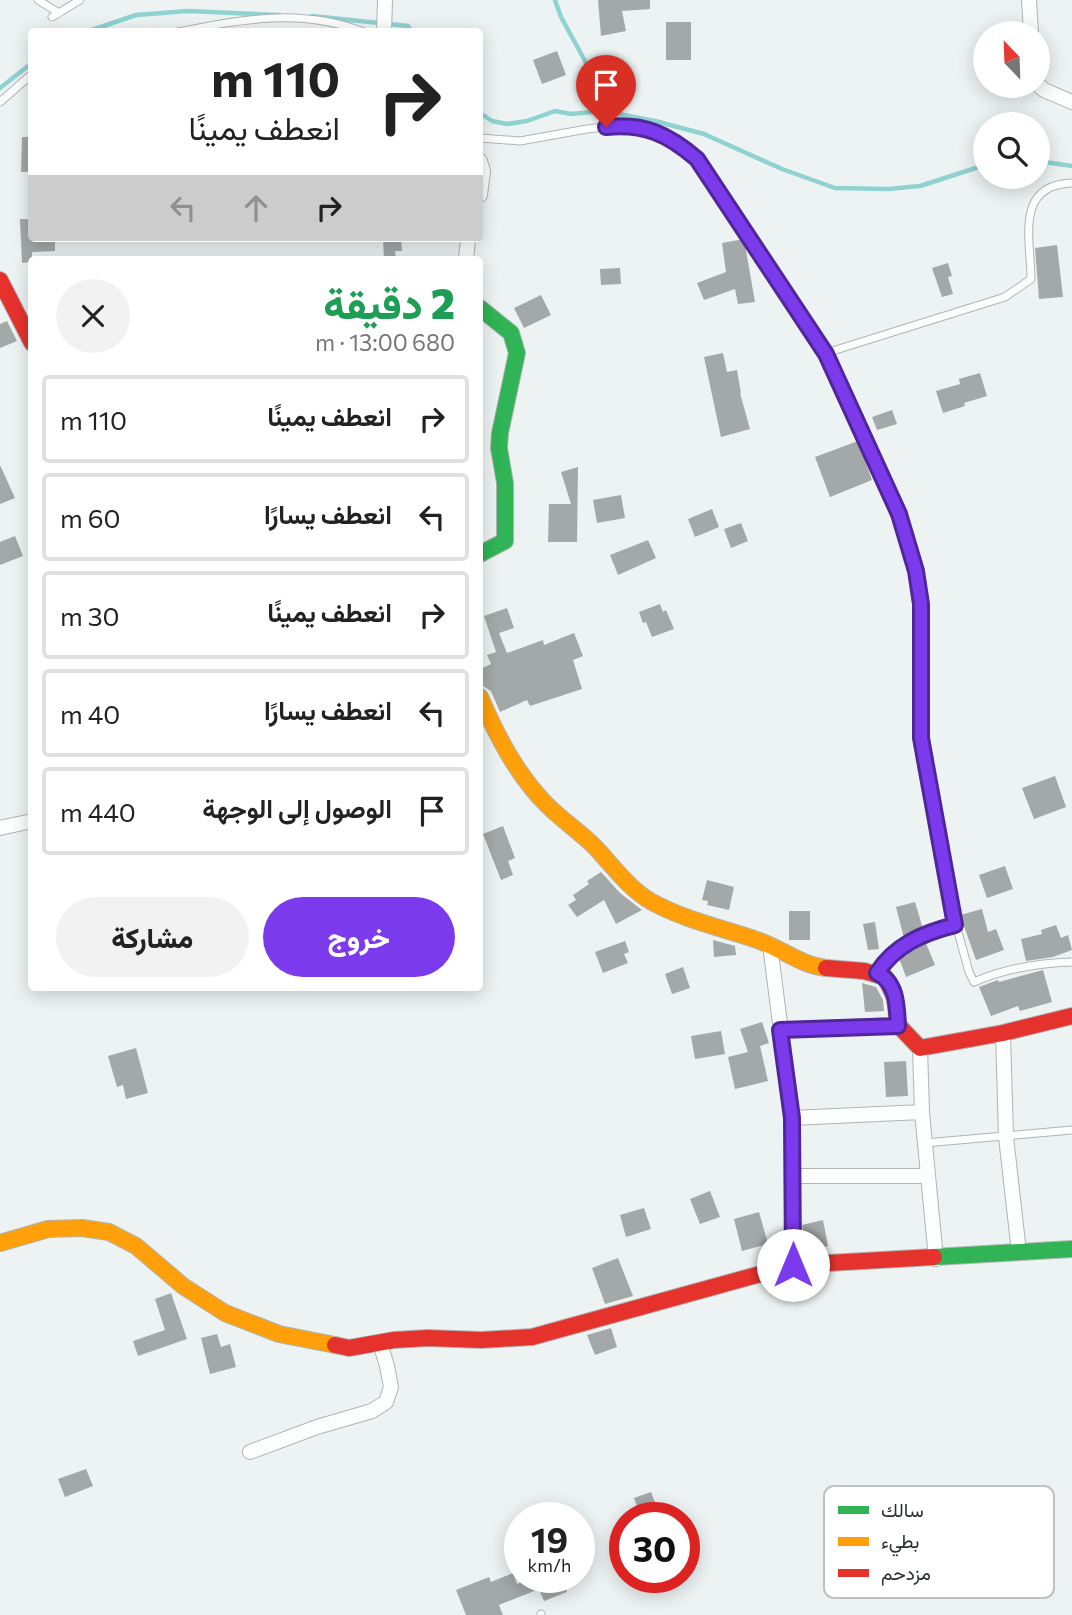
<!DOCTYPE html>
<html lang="ar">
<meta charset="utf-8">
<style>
:root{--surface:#fff;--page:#f2f2f2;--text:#222;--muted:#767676;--line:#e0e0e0;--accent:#7c3aed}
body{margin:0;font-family:Commissioner,Vazirmatn,sans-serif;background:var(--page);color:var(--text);direction:rtl;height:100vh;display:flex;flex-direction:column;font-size:26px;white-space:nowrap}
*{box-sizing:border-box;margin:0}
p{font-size:23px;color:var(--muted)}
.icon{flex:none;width:38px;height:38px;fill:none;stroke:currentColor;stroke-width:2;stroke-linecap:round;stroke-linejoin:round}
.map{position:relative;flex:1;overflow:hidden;direction:ltr}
.side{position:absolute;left:28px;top:256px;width:455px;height:735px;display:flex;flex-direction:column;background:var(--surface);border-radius:7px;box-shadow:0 4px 18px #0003;direction:rtl}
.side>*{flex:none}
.banner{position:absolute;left:28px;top:28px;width:455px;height:214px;border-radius:7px;box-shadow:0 4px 18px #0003;direction:rtl;background:#fff;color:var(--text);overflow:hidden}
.needle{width:46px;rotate:337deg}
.buttons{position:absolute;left:973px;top:21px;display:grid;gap:14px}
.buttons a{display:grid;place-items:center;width:77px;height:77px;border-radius:50%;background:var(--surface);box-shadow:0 4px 18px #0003;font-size:35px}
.speed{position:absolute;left:504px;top:1502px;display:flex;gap:14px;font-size:35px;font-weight:700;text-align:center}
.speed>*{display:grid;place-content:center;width:91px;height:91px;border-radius:50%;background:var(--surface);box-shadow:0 4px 18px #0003;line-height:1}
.speed small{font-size:18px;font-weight:400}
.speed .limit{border:10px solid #d22;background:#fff;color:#111}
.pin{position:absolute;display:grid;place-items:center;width:60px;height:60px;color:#fff;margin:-72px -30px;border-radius:50% 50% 50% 0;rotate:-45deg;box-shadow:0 0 7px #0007}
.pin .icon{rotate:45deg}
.me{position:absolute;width:77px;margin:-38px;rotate:0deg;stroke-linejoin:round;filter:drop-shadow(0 0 5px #0008)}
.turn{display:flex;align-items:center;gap:24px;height:147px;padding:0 28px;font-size:32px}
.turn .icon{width:91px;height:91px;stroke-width:2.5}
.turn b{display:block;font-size:49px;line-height:60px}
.lanes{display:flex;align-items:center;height:66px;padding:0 28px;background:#0003;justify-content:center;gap:35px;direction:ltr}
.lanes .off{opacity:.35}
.round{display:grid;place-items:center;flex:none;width:74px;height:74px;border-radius:37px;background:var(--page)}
.overview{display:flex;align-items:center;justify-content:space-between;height:119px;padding:0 28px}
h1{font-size:42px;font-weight:800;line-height:52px;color:#1e9e55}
.action{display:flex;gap:14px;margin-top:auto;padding:14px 28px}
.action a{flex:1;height:80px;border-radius:42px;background:var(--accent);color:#fff;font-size:28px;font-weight:800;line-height:80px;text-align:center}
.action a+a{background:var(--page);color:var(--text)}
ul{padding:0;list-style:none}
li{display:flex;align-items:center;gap:21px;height:88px;margin:0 14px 10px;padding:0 14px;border:4px solid var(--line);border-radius:7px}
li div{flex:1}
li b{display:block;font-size:26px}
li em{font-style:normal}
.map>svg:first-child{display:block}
</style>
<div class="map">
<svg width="1072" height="1615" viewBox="0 0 1072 1615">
<rect width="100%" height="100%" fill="#edf3f3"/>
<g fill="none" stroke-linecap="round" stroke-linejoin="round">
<!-- stream -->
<path stroke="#8ed2d1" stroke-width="4.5" d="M555 0 561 17 590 70 603 111
M312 16 408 26 412 32
M86 32 136 15 188 11 279 15
M0 88 32 63
M480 113 492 121 507 124 527 121 555 111 571 114 603 111 655 121 704 134 782 169 835 188 888 189 920 186 985 165
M1038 161 1072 166"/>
</g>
<!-- building -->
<path fill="#a3a8a8" d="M598 0H650V9L622 11 626 31 601 36Z
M666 22H691V60H666Z
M557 51 566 75 542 84 533 60Z
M22 137H32V172H21Z
M20 219H32V238H55V251L32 252V262L22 263Z
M383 238H401L402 251H395L396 259H384Z
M744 239 755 302 738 304 735 289 704 300 697 283 726 272 722 243Z
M1057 245 1063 297 1039 299 1035 248Z
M948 263 952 276 948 277 953 294 942 297 932 268Z
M620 268 621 284 601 285 600 269Z
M541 295 551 315 524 328 514 308Z
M7 321 17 341 0 348V324Z
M723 353 727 372 737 370 741 393H740L750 429 721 437 704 357Z
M980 373 987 396 964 403 965 406 943 413 936 391 960 384 959 379Z
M892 410 897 424 877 430 872 417Z
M858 441 872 480 830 497 815 457Z
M0 465 15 498 0 504Z
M578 467 577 542H548L549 504H571L561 472Z
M621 495 625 518 597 523 593 500Z
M712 509 719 527 695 537 688 519Z
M741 523 748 541 731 548 724 529Z
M15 536 23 556 0 565V542Z
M648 540 656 558 618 575 610 555Z
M660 604 663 612 666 610 674 629 652 637 646 622 643 623 639 612Z
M507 608 514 628 499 633 507 653 543 640 544 645 574 633 583 656 573 660 582 689 530 706 527 700 500 712 491 691 483 686 480 677V669L491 664 487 655 496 652 484 616Z
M1055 776 1066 807 1034 819 1022 788Z
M503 826 515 858 508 861 513 875 501 880 483 834Z
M1005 866 1013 889 987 898 979 875Z
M601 872 620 893 642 910 616 924 604 900 577 917 568 905 576 900 573 895 589 884 587 881Z
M707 880 734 887 729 910 707 905 708 901 702 900Z
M915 902 923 929 904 938 896 907Z
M982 909 988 932 996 929 1004 950 976 960 960 915Z
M789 911H810V940H789Z
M875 922 879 949 868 950 863 924Z
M1056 925 1061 938 1068 935 1072 950 1053 957 1026 961 1021 939 1042 934 1041 930Z
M713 940 735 946 736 955 714 957Z
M625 941 629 952 624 954 628 963 603 973 595 952Z
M925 941 935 965 906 977 899 958Z
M683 967 690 988 672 994 665 974Z
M1043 970 1052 1002 1020 1011 1018 1006 991 1016 979 987 998 980 999 982Z
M862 983 876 987 883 1000 884 1011 865 1012Z
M762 1022 769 1043 760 1046 768 1081 735 1089 728 1057 748 1052 740 1029Z
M721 1031 725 1054 695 1059 691 1036Z
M136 1048 148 1093 126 1099 123 1085 117 1087 108 1056Z
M906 1061 908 1096 886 1097 884 1062Z
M710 1191 720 1217 700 1224 690 1199Z
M644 1208 651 1229 626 1237 620 1215Z
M759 1212 768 1244 742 1251 734 1219Z
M823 1220 828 1246 807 1250 802 1225Z
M618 1258 633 1296 605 1304 592 1268Z
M171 1293 187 1339 138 1356 133 1341 165 1330 155 1299Z
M611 1328 617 1347 595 1355 587 1335Z
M217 1334 221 1347 230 1344 236 1367 210 1374 201 1338Z
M86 1469 93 1486 65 1497 58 1479Z
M651 1492 658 1510 641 1517 634 1498Z
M513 1573 517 1584 534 1577H567L562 1579 567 1592 544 1601 539 1589 499 1605 503 1615H466L456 1590 489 1577 491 1582Z"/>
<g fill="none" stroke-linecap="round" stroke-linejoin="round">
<!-- lane casing -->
<g stroke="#b0b4b4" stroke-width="9">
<path id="lane" d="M38 0 59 13
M52 17 80 0
M178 32C243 19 300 8 364 32
M0 102 32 74
M480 138 520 141 587 129 624 125 674 139 697 158 826 353 899 514 916 571 921 604V738L950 903 969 972 974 982C1004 969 1040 963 1072 962
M826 353 1005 297 1031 279C1031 240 1014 185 1072 183
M877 973C896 945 923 933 955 925
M925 1143 1072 1130
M541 1614V1615"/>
</g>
<!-- street casing -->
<g stroke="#b0b4b4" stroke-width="16">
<path id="street" d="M1029 0 1031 33
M384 32 385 0
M1038 85 1044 90 1072 102
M480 161 483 171 480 195
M466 259 468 238
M0 828 32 821
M770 945 792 1118 793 1265
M780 1030 898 1025
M1003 1033 1006 1137 1019 1252
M920 1048 922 1112 936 1259
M792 1118 922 1112
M794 1176H927
M250 1452 317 1427 372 1411 386 1402 391 1387 387 1366 380 1343"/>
</g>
<!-- fast casing -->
<g stroke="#b0b4b4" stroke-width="18">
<path id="fast" d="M480 308 511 333 517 353 500 433 499 448 505 483V541L480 554
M934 1257 1072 1249"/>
</g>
<!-- slow casing -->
<g stroke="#b0b4b4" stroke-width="18">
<path id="slow" d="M480 697C497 736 517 775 547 805 562 820 580 832 595 847 613 866 629 889 652 902 685 920 722 928 757 940 781 948 800 965 826 968
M0 1243 48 1229 82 1228 109 1232 136 1246 183 1286 225 1313 279 1334 335 1345"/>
</g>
<!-- jam casing -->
<g stroke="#b0b4b4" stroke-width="18">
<path id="jam" d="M0 280 32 343
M826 968 864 971 885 977 895 998 898 1025 920 1048 1003 1033 1072 1016
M335 1345 349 1348 394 1340 428 1338 481 1340 532 1337 793 1265 934 1257"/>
</g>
<!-- lane -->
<use href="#lane" stroke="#fcfdfd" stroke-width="7"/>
<!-- street -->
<use href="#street" stroke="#fcfdfd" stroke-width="14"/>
<!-- fast -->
<use href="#fast" stroke="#30b455" stroke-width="16"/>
<!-- slow -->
<use href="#slow" stroke="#ff9f0a" stroke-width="16"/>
<!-- jam -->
<use href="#jam" stroke="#e5322d" stroke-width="16"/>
</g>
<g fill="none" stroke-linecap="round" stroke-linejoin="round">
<!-- route casing -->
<g stroke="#51269a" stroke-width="18">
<path id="route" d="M606 127C644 123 668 134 697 159L826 354 899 514 916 571 921 604V738L955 925C923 933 895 945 877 973 897 982 897 1006 898 1026L780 1030 792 1118 793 1265"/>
</g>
<!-- route -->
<use href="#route" stroke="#7c3aed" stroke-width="12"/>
</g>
<!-- legend -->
<rect x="824" y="1486" width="230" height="112" rx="10" fill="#fff" stroke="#bfc1c0" stroke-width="2"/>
<rect x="838" y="1506" width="31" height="8" fill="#30b455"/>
<rect x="838" y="1537" width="31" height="9" fill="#ff9f0a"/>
<rect x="838" y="1569" width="31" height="8" fill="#e5322d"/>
<g font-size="19" fill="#2a2f2e">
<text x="881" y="1517">سالك</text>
<text x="881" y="1548">بطيء</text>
<text x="881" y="1580">مزدحم</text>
</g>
</svg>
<div class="buttons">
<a><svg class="needle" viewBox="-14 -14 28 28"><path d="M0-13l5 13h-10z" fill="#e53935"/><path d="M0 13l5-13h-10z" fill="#767676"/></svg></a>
<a><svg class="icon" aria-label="search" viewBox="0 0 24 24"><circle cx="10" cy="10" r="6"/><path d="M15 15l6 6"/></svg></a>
</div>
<div class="speed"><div>19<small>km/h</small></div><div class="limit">30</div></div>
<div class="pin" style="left:606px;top:127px;background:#d93025"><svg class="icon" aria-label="arrive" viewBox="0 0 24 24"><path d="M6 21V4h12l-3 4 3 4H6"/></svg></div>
<svg class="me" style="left:793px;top:1265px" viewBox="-20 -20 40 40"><circle r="19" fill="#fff"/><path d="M0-13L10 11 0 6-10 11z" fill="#7c3aed"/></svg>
<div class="banner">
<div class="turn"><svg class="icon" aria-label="right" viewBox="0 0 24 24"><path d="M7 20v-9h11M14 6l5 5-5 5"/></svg><div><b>110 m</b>انعطف يمينًا</div></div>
<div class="lanes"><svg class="icon off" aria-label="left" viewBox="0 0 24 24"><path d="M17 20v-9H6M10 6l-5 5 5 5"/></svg><svg class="icon off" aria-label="ahead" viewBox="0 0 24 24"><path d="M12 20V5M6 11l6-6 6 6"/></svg><svg class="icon" aria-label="right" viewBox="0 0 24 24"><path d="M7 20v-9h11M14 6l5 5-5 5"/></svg></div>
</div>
<section class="side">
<div class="overview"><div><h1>2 دقيقة</h1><p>680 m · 13:00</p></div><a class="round"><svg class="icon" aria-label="close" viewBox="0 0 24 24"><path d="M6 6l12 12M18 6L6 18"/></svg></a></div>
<ul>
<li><svg class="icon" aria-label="right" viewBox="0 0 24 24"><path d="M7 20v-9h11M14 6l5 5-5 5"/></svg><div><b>انعطف يمينًا</b></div><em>110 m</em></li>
<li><svg class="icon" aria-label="left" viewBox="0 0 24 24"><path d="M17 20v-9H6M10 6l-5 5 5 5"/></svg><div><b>انعطف يسارًا</b></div><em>60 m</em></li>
<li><svg class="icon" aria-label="right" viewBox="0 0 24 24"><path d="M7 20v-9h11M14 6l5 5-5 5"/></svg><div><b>انعطف يمينًا</b></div><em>30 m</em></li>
<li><svg class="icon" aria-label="left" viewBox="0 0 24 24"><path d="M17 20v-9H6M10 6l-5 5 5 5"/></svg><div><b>انعطف يسارًا</b></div><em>40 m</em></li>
<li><svg class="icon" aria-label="arrive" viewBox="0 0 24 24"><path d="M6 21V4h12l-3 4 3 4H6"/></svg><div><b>الوصول إلى الوجهة</b></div><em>440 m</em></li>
</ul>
<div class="action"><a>خروج</a><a>مشاركة</a></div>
</section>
</div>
